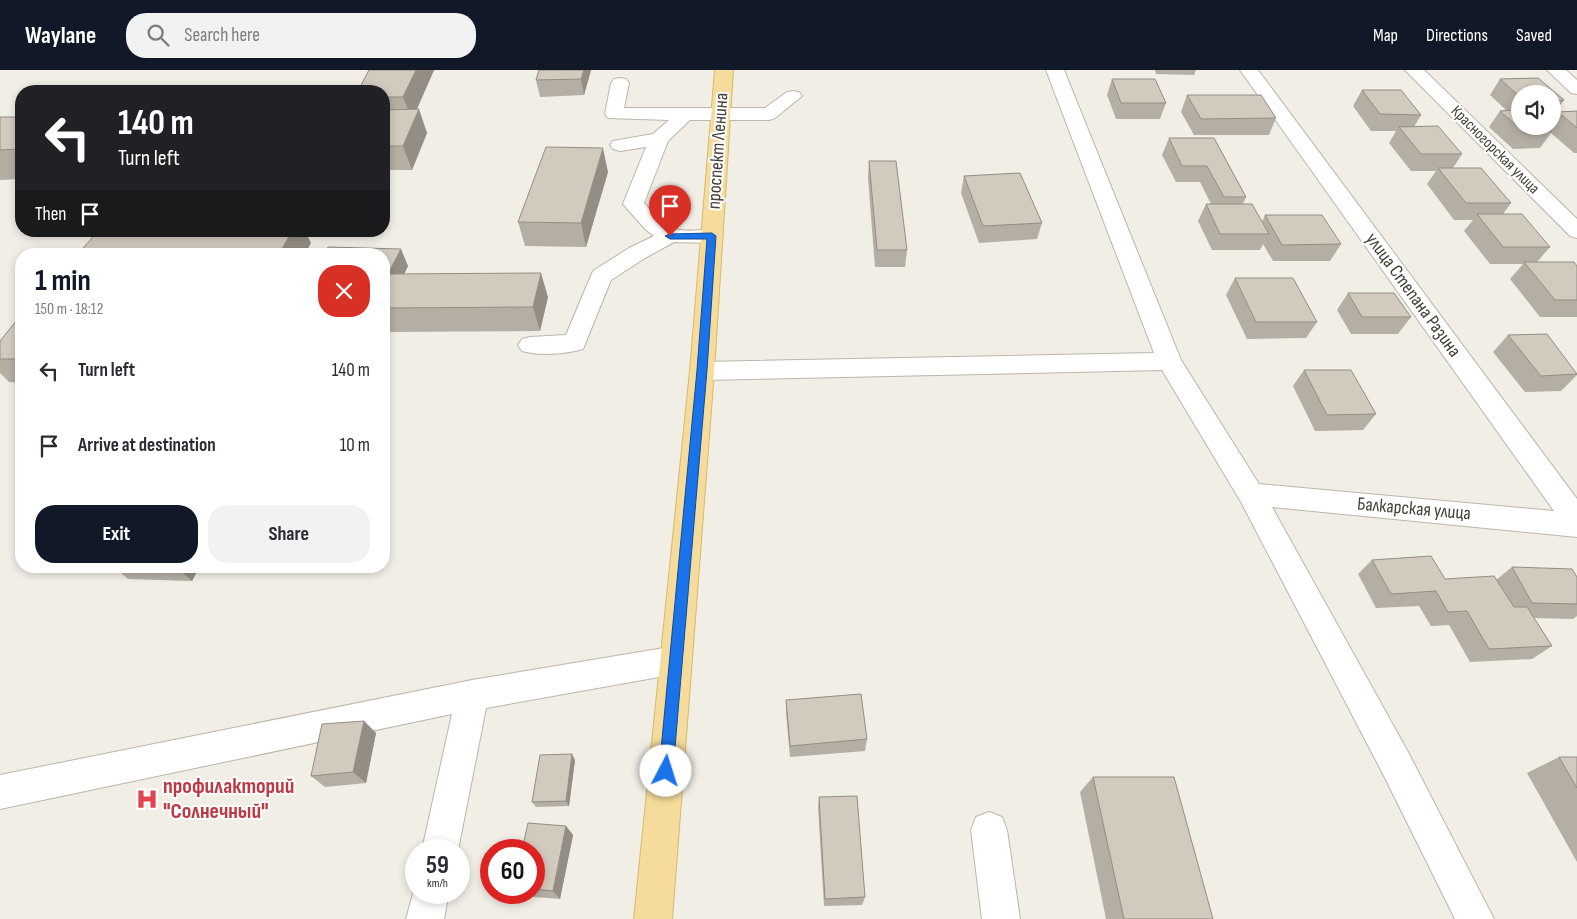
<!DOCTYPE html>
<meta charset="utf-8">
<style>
:root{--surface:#fff;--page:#f2f2f3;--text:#2b2b33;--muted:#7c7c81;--accent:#111827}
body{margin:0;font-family:"Sofia Sans Condensed",sans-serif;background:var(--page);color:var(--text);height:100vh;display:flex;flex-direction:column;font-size:19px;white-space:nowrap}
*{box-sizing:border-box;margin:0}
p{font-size:16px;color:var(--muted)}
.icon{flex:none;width:28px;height:28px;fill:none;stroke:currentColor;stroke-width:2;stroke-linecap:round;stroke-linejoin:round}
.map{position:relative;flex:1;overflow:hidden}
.details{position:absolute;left:15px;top:178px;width:375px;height:325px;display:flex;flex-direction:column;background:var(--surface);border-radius:20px;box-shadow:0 2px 8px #0003}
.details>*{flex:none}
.hud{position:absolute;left:15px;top:15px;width:375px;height:152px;border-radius:20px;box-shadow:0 2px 8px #0003;background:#202124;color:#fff;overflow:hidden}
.buttons{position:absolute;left:1511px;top:15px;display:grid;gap:10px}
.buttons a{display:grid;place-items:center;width:50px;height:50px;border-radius:50%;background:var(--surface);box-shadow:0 2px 8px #0003;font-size:25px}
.speed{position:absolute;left:405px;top:769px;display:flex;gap:10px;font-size:25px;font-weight:700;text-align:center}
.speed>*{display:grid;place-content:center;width:65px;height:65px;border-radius:50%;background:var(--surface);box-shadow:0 2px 8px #0003;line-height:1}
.speed small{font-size:12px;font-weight:400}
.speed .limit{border:8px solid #d22;background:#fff;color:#111}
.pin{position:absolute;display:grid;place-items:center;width:42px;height:42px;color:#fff;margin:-51px -21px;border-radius:50% 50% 50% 0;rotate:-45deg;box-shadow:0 0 5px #0007}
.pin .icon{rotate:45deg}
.me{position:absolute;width:55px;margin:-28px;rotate:5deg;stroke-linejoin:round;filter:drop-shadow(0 0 4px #0008)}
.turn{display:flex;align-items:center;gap:18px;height:105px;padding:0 20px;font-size:22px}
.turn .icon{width:65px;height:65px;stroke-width:2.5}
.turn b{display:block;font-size:35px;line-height:42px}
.then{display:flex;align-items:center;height:48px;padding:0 20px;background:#0003;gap:10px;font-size:19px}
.round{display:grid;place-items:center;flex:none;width:52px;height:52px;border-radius:20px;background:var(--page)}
.head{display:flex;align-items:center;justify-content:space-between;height:85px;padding:0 20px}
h1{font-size:30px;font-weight:700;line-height:38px;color:var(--accent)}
.action{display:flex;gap:10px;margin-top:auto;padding:10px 20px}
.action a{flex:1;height:58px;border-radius:20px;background:var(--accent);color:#fff;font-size:20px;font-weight:700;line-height:58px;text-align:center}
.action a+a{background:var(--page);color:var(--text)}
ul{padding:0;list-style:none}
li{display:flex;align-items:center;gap:15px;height:75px;padding:0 20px}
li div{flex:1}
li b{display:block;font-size:19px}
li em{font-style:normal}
header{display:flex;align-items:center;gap:30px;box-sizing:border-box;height:70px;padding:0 25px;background:var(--accent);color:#fff}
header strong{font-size:24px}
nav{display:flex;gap:28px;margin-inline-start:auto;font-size:18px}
.search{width:350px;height:45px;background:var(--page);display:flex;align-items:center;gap:12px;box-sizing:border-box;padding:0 18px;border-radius:20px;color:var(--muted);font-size:19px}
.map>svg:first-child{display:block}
</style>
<header>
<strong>Waylane</strong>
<div class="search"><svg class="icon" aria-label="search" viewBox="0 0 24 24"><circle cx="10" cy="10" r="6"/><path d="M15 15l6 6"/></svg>Search here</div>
<nav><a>Map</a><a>Directions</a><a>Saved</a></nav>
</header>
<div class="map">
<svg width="1577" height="849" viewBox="0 0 1577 849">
<rect width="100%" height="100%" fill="#f1eee6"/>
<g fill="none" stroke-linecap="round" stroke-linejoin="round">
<!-- minor casing -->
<g stroke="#bcb6aa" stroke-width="2">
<path id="minor" d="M1046 0H1064L1181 290 1259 414 1554 441 1240 0H1258L1577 429V467L1272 437 1408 682 1494 849H1455L1384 706 1241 432 1162 300 702 310 693 307 690 301 693 295 702 292 1154 283Z
M1405 0H1424L1577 149V168L1570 166Z
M1547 0H1566L1577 10V24L1571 23Z
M620 8 626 9 629 13 624 38H765L787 22 793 21 799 22 802 26 775 48 769 50H690L668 71 644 133C652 142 662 156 675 159 689 163 705 158 720 161L723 166 720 171 712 173 674 172 645 188 611 210 583 279C566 284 539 286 522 281L518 275 522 269 530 267 566 265 593 201 629 178 654 166 645 159 623 134 646 77 620 81 613 79 610 75 613 71 653 64 669 50 608 48 605 44 611 13 614 9Z
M676 576 687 580 692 590 687 600 676 604 486 638 458 780H422L452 644 0 739V705L472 610Z
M989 742 1002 747 1007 760 1020 849H982L971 760 976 747Z
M416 813V822H449L444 849H406Z"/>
</g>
<!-- major casing -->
<g stroke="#d8b96e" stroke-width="2">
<path id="major" d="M715 0H733L714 301 672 849H634L690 301Z"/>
</g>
<!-- minor -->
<use href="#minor" fill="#fff" fill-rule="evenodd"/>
<!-- major -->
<use href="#major" fill="#f5dc9c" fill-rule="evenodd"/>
</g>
<!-- wall -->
<path fill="#b5aea3" d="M434 0 417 39 427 63 412 100H384V21Z
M591 0 584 25 540 27 536 10Z
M1155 0H1196L1194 5 1156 4Z
M1538 8 1564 30 1552 46V24H1520V56H1552V50L1558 42 1577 41V83H1574L1551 63 1540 78 1513 79 1489 57 1500 41 1506 40 1490 25 1500 9Z
M1112 9 1166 33 1160 49H1116L1107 25Z
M1362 20 1421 45 1414 57 1462 84 1453 98 1511 133 1503 144 1550 177 1537 192 1577 196V247H1540L1510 209 1523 194H1490L1464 161 1473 150H1454L1427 114 1436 101H1411L1389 73 1396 61H1371L1353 36Z
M1187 25 1276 48 1269 65H1194L1181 42Z
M0 47H21V109L0 110Z
M1169 68H1214L1246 127 1243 134 1262 152 1265 145 1341 174 1330 191H1273L1263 174 1260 180H1212L1198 151 1206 134H1211L1200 112H1176L1162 85Z
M869 91 907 180 905 197H875L868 108Z
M608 102 586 177 525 176 518 152Z
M964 106 1042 153 1037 169 979 173 961 123Z
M384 184 408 196 404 204 548 227 540 261 384 262Z
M1235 208 1317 252 1306 268 1247 269 1226 225Z
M1348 223 1411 247 1398 264H1351L1337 240Z
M21 245V313L9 312 0 303V271Z
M1508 265 1577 304V305L1561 321 1525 322 1493 282Z
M1304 300 1376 344 1363 360 1315 361 1293 316Z
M1372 490 1445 509 1496 510 1512 497 1577 507V546L1573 549 1534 548 1552 576 1532 589 1470 592 1449 555 1431 556 1419 536 1376 538 1358 504Z
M113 496H200L192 511 128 509Z
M786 630 867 669 865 681 790 687 786 643Z
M364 651 376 663 366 713 325 717 311 706Z
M1559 687H1577V792L1527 703Z
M575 690 569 736 536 737 532 732Z
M1093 707 1213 849H1106L1080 722Z
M819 727 865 827 862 835 824 836 818 737Z
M566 756 573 765 560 829 521 826 517 822H534V780Z"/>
<!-- shaded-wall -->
<path fill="#938d84" d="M416 0H434L412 50 403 27Z
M584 0H591L584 25 581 9Z
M419 39 427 63 412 100 403 76Z
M603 78 608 102 586 177 581 153Z
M292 161H305L311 173 305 184H279Z
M401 179 408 196 393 228 385 211Z
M541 203 548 227 540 261 533 237Z
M177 496H200L192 511 176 497Z
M364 651 376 663 366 713 353 702Z
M572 684 575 690 569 736 566 731Z
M566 756 573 765 560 829 553 821Z"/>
<!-- building -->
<path fill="#d2cabd" stroke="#938d84" d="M369 0H416L403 27H384V21H358Z
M539 0H584L581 9 536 10Z
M1538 8 1564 30 1552 31V24H1520V27L1500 9Z
M1112 9H1155L1166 33H1121Z
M1362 20H1401L1421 45 1380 44Z
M1187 25H1261L1276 48 1201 49Z
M419 39 403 76H384V40Z
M1520 40V56H1547L1552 61 1525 63 1500 41Z
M1577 41V58L1558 42Z
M0 47H21V79L0 80Z
M1438 56 1462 84H1421L1399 57Z
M1169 68H1214L1246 127H1224L1207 96H1182Z
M546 77 603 78 581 153 518 152Z
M869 91H896L907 180H877Z
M1438 98H1481L1511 133H1466Z
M1020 103 1042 153 983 156 964 106Z
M1206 134H1252L1269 164H1220Z
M1477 144H1522L1550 177H1503Z
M1265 145H1322L1341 174 1282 175Z
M98 161H292L279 184H78Z
M328 177 401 179 388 204H384V184H324Z
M1524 192H1574L1577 196V230H1555Z
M541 203 533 237 384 238V204Z
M1235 208H1293L1317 252H1256Z
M1348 223H1394L1411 247H1362Z
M21 245V289H0V271Z
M1547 264 1577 304 1541 306 1508 265Z
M1304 300H1351L1376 344 1327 345Z
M1431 486 1445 509 1494 506 1514 537H1527L1552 576 1489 579 1467 541 1448 542 1436 521 1391 524 1372 490Z
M1512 497 1572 499 1577 507V534L1532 533Z
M861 624 867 669 790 676 786 630Z
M364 651 353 702 311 706 322 654Z
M572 684 566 731 532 732 540 685Z
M1559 687H1577V718Z
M1093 707H1174L1213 849H1124Z
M857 726 865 827 825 829 819 727Z
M528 753 566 756 553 821 534 819V780H522Z"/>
<!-- route -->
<path fill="#1a73e8" stroke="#114b97" d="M712 163 716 166 707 300 673 701 671 706 666 708 661 706 659 701 697 300 707 169H670L665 166 670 164Z"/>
<!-- icons -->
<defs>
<g id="hospital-bare" transform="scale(1.725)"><path d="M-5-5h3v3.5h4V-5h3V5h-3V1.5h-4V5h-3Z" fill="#e0444e" stroke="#fff" stroke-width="2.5" paint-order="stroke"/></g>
</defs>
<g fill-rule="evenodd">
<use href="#hospital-bare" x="147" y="729"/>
</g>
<g text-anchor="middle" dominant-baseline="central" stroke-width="4" stroke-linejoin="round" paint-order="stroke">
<!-- far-street labels -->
<g font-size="16" fill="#433e36" stroke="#fff">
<text transform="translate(1495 80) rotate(45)">Красногорская улица</text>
</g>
<!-- street labels -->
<g font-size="19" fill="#433e36" stroke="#fff">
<text transform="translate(718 81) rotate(-86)">проспект Ленина</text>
<text transform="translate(1413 225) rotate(54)">улица Степана Разина</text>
<text transform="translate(1414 439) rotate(5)">Балкарская улица</text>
</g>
<!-- near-health labels -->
<g font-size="22" font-weight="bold" fill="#be3a42" stroke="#fff" text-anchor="start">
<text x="163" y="716">профилакторий<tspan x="163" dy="25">"Солнечный"</tspan></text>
</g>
</g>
</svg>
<div class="buttons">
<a><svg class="icon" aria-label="sound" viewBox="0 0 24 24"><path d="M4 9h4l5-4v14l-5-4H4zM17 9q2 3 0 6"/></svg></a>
</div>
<div class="speed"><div>59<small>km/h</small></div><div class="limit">60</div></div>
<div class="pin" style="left:670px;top:166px;background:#d93025"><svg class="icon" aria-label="arrive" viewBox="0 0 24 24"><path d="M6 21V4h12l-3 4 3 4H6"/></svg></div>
<svg class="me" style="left:666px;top:701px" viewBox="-20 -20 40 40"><circle r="19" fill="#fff"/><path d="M0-13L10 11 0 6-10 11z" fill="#1a73e8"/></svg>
<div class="hud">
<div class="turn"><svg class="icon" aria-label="left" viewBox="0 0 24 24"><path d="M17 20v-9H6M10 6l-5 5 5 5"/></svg><div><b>140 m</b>Turn left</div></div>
<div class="then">Then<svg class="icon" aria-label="arrive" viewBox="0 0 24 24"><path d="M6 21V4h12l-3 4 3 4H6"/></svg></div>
</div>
<section class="details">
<div class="head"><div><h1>1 min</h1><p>150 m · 18:12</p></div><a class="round" style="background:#d93025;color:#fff"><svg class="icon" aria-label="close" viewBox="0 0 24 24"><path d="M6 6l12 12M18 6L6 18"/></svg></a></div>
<ul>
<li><svg class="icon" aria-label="left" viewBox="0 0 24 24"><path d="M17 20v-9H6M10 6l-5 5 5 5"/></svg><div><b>Turn left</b></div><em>140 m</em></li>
<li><svg class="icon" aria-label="arrive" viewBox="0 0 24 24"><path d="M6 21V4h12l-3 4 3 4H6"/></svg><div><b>Arrive at destination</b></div><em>10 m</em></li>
</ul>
<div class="action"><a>Exit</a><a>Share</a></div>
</section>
</div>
